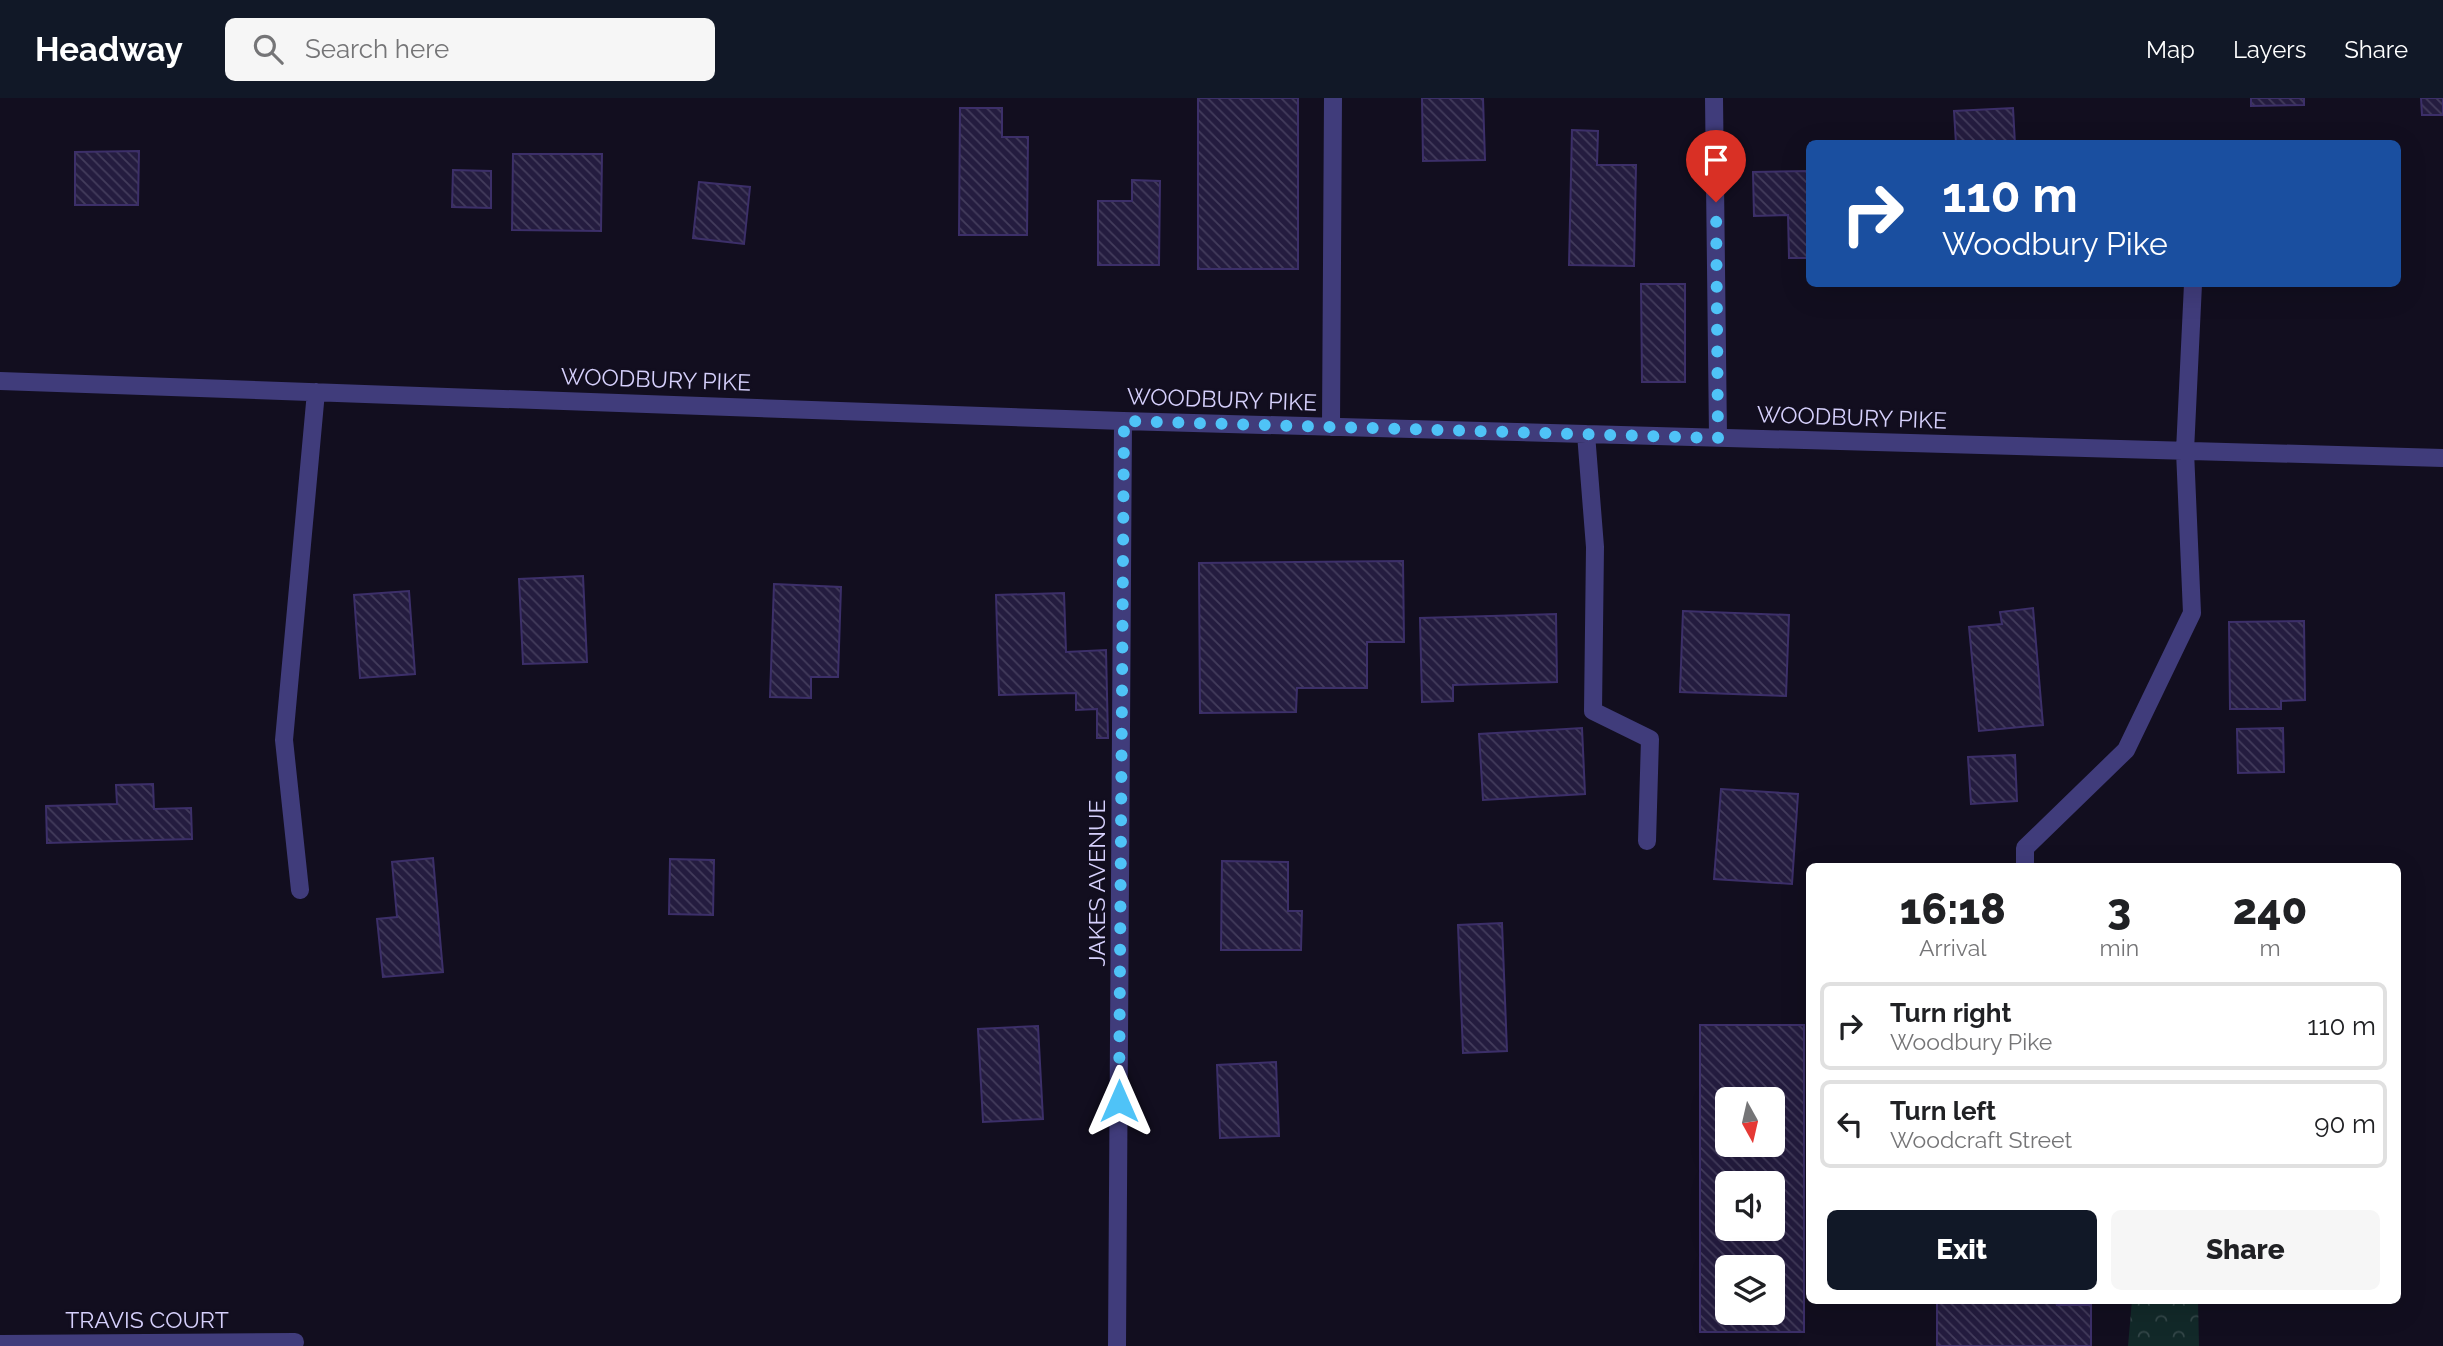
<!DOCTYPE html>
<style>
:root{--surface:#fff;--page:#f6f6f6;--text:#202124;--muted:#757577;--line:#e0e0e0;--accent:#111827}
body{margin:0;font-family:Raleway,sans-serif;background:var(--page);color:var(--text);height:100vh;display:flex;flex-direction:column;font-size:26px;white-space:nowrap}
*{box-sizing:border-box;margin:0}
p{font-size:23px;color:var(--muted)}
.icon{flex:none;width:38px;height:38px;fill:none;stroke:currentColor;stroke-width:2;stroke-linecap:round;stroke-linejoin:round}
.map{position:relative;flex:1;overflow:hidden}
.details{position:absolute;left:1806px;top:765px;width:595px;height:441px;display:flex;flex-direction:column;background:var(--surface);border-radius:10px;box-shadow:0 7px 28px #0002}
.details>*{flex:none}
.top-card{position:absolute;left:1806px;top:42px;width:595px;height:147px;border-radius:10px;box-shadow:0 7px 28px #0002;background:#1a4fa0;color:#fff;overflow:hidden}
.needle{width:46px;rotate:172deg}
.tools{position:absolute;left:1715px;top:989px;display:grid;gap:14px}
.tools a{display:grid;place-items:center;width:70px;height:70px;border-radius:10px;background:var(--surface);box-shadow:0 7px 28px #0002;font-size:35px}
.pin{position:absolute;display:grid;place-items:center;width:60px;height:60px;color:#fff;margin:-72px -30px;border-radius:50% 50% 50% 0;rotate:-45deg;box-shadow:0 0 7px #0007}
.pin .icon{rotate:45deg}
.me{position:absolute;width:77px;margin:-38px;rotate:0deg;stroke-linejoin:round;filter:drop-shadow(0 0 5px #0008)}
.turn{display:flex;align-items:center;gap:24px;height:147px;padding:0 21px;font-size:32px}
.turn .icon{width:91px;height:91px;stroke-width:2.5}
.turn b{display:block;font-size:49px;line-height:60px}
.eta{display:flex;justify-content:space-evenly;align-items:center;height:119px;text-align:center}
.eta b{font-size:42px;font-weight:800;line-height:49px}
.button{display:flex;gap:14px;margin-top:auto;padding:14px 21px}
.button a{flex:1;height:80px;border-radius:10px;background:var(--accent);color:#fff;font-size:28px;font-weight:800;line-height:80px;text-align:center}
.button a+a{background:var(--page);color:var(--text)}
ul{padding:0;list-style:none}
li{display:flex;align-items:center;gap:21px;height:88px;margin:0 14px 10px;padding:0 7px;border:4px solid var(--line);border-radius:10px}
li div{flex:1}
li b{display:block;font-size:26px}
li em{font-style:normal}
header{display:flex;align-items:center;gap:42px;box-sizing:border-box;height:98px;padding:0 35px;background:var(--accent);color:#fff}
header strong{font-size:33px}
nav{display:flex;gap:38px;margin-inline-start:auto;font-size:24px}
.search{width:490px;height:63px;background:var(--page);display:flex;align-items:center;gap:18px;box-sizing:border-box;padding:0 24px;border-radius:10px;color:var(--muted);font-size:26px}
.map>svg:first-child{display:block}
</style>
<header>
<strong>Headway</strong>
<div class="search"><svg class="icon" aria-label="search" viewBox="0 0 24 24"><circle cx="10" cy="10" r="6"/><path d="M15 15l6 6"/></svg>Search here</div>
<nav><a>Map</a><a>Layers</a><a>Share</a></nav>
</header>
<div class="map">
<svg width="2443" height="1248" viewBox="0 0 2443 1248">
<defs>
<pattern id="forest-crowns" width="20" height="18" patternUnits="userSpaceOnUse" patternTransform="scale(1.75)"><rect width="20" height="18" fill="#122929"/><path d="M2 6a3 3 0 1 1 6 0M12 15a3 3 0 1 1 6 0" fill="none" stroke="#344749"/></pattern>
<pattern id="building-back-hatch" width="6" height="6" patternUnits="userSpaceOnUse" patternTransform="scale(1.75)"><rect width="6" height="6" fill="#241c3f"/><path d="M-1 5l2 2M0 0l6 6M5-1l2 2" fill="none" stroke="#433c5c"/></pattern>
</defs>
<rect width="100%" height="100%" fill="#120e1f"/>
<!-- forest -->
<path fill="url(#forest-crowns)" d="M2132 1202H2198L2199 1248H2128Z"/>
<!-- building -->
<path fill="url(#building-back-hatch)" stroke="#3c2f69" stroke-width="2" fill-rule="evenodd" d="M1198 0H1298V171H1198Z
M1422 0H1483L1485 62 1423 63Z
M2251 0H2304V7L2251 8Z
M2421 0H2443V17H2422Z
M960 10H1002V39H1028L1027 137H959Z
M2013 10 2015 46H1956L1954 13Z
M1572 32 1598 33 1597 67H1636L1634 168 1569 167Z
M1870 43V46H1810V45Z
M139 53 138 107H75V54Z
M513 56H602L601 133 512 132Z
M453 72 491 73V110L452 109Z
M1810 73V160H1789L1788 117 1754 118 1753 74Z
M1132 82 1160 83 1159 167H1098V103H1132Z
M699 84 750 89 744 146 693 140Z
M1641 186H1685V284H1642Z
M1403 463 1404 544H1367V590H1297L1296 614 1200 615 1199 465Z
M583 478 587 564 523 566 519 481Z
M774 486 841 489 838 579H811V600L770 599Z
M409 493 415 576 360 580 354 497Z
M1064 495 1066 554 1106 552 1108 640H1097V611L1076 612V595L999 597 996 497Z
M2033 510 2043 627 1979 633 1969 529 2002 526 2000 514Z
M1683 513 1789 517 1786 598 1680 594Z
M1556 516 1557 584 1453 587V603L1422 604 1420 520Z
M2304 523 2305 602 2281 603V611H2230L2229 524Z
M1582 630 1585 696 1483 702 1479 636Z
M2283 630 2284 674 2238 675 2237 631Z
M2015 657 2017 703 1971 706 1968 659Z
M153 686 154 711 191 710 192 741 47 745 46 708 117 706 116 687Z
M1721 691 1798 696 1792 786 1714 781Z
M433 760 443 874 383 879 377 821 397 819 392 764Z
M670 761 714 762 713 817 669 816Z
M1222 763 1288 764V813H1302L1301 852H1221Z
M1502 825 1507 953 1463 955 1458 827Z
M1700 927H1804V1234H1700ZM1727 1001H1773V1046H1727ZM1727 1085H1773V1130H1727ZM1727 1169H1773V1214H1727Z
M1038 928 1043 1021 983 1024 978 931Z
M1276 964 1279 1038 1220 1040 1217 967Z
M1937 1202H2057V1207H2091V1248H1937Z"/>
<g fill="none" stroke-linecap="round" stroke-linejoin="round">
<!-- minor -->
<path stroke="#403c7b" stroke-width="18" d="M1714 0 1718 339
M0 283 1123 323 2443 360
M1331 329 1333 0
M1586 336 1595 449 1593 613 1650 641 1647 743
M2025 768V750L2126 652 2192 515 2185 353 2193 186
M300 792 284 642 316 294
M0 1246 295 1244
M1117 1248 1123 323"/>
</g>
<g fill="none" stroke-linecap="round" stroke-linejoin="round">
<!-- route -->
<path stroke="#4fc3f7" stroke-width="12" stroke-dasharray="0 21.6" d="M1119 1003 1124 323 1718 340 1716 104"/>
</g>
<g text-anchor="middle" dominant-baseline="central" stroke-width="5" stroke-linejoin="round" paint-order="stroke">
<!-- street labels -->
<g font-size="23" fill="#d6d0fc" stroke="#120e1f">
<text transform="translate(656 281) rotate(2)">WOODBURY PIKE</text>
<text transform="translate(1222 301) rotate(2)">WOODBURY PIKE</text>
<text transform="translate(1852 319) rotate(2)">WOODBURY PIKE</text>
<text transform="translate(1096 785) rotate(-90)">JAKES AVENUE</text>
<text x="147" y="1221">TRAVIS COURT</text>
</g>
</g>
</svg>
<div class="tools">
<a><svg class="needle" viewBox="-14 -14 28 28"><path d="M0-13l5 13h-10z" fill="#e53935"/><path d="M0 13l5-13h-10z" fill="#757577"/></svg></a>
<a><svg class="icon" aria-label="sound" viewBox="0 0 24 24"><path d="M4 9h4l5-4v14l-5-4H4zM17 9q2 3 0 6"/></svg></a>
<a><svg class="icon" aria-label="layers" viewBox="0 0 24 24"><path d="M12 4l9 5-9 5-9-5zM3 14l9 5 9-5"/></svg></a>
</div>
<div class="pin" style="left:1716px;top:104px;background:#d93025"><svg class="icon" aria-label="arrive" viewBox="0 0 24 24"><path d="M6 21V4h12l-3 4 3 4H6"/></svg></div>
<svg class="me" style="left:1119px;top:1003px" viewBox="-20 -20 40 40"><path d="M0-17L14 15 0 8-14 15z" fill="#4fc3f7" stroke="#fff" stroke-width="4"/></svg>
<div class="top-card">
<div class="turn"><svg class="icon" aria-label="right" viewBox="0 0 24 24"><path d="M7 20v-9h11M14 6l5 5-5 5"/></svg><div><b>110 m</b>Woodbury Pike</div></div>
</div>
<section class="details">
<div class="eta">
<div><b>16:18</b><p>Arrival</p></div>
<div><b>3</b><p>min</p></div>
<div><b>240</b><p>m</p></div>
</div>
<ul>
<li><svg class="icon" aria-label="right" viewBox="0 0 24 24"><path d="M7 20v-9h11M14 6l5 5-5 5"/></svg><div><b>Turn right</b><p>Woodbury Pike</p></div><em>110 m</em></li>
<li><svg class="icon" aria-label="left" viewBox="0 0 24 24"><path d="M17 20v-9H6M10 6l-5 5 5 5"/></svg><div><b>Turn left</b><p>Woodcraft Street</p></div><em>90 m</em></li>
</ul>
<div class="button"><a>Exit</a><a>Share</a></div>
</section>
</div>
